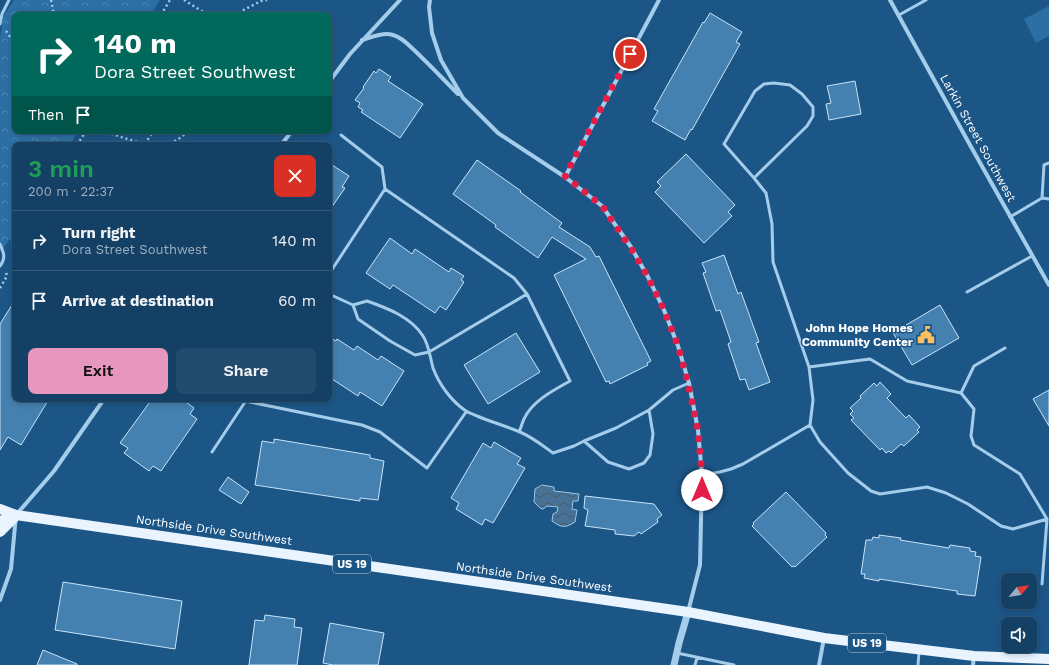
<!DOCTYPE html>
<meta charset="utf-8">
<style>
:root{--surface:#154065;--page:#224b6e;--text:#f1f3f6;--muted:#9dafbf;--line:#345979;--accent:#e797bd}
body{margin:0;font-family:"Work Sans",sans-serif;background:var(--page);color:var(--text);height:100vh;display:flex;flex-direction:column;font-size:15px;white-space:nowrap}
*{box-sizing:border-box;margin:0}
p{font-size:13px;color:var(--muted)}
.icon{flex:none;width:22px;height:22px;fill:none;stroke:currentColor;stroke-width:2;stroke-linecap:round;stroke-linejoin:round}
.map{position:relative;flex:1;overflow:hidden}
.panel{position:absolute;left:12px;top:142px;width:320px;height:260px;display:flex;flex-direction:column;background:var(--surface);border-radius:8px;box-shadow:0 2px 6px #0003,0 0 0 1px var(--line)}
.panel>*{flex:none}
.hud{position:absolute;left:12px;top:12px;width:320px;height:122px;border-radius:8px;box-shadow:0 2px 6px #0003,0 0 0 1px var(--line);background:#00695c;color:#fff;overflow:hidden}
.needle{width:26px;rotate:60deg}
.buttons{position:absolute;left:1001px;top:573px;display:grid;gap:8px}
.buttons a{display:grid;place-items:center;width:36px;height:36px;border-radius:8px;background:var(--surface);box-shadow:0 2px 6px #0003,0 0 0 1px var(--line);font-size:20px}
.pin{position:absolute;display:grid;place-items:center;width:34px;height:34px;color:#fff;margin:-17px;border:2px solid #fff;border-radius:50%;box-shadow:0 1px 4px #0007}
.me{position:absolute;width:44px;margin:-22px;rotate:0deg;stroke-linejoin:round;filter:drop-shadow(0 0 3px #0008)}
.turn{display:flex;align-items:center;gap:14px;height:84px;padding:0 16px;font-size:18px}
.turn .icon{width:52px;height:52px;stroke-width:2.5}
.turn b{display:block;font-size:28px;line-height:34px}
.then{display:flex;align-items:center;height:38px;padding:0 16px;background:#0003;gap:8px;font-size:15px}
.round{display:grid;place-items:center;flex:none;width:42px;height:42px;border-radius:8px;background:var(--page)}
.summary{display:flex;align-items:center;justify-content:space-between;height:68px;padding:0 16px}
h1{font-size:24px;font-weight:600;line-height:30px;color:#1e9e55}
.action{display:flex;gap:8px;margin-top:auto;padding:8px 16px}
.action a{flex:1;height:46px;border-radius:8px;background:var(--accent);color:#111;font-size:16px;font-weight:600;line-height:46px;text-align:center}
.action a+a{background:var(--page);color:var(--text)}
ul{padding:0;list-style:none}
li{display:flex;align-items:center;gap:12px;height:60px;padding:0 16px;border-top:1px solid var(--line)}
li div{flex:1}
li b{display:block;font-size:15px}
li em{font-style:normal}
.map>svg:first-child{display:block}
</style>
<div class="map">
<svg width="1049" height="665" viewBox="0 0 1049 665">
<defs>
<pattern id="park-crowns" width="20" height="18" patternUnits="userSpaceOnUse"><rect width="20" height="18" fill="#2c6fa4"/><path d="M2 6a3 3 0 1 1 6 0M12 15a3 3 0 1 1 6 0" fill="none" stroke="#4c85b2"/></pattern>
<pattern id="water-waves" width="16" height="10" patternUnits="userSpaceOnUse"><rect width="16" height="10" fill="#487295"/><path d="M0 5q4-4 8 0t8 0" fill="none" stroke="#4a5b69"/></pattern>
</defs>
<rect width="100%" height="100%" fill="#1c5687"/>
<!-- park -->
<path fill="url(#park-crowns)" d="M14 0H160L150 15H15V131H78L69 145H15V233L0 252V39L3 17Z"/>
<!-- garden -->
<path fill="#2c6fa4" d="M1049 6V36L1036 43 1024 19Z"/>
<!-- water -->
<path fill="url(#water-waves)" stroke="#98c9ed" d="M542 485 554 487V491L579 494 578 501H573L572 509 577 510 575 522C566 528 561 528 552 521L553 514 557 512 558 507 547 506 543 509 540 508 534 502 535 489Z"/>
<!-- building -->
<path fill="#4480b0" stroke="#c9e4f8" d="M710 13 742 32 736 42 740 44 692 130 691 129 685 140 652 121 658 111 654 109 703 22 704 23Z
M379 69 391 77 388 81 423 104 400 138 361 112 363 110 358 107 360 103 355 100 364 88 363 87 374 71 376 73Z
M855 81 861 114 829 120 826 104 831 103 827 86Z
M686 154 735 205 728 212 732 216 704 243 655 192 661 186 657 182Z
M477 160 521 191 520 192 562 223 559 227 590 247 596 257 599 256 651 361 647 363 648 365 610 384 609 381 606 382 554 275 586 259 552 237 538 258 495 227 496 225 453 194Z
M329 163 349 176 342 187 345 188 329 211Z
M390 238 412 254 415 249 449 272 451 268 464 276 461 280 464 282 446 310 440 306 435 313 393 285 390 289 366 273Z
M724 255 738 294 741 292 759 342 756 343 770 382 749 390 745 379 740 380 728 344 731 342 720 310 716 311 703 273 706 272 702 263Z
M15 300V399H49L21 445 8 437 0 450V324Z
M940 305 959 338 912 365 892 331 898 334 896 331Z
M516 333 540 372 488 404 464 365Z
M329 337 336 341 337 339 354 350 357 346 378 360 381 356 404 371 382 406 360 392 358 396 329 377Z
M880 382 891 394 887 398 906 418 909 415 920 427 917 430 919 432 904 446 901 444 891 453 889 451 886 453 882 448 880 450 851 420 854 418 850 414 853 411 850 408 861 398 860 396 874 383 877 386Z
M1049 390V426L1033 399Z
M152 399H182L194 408 190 414 197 419 161 471 153 466 149 471 124 453 128 448 120 443Z
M274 439 370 455V458L384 461 378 500 360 498V501L255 485 262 441 274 443Z
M494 442 521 458 517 464 525 468 493 523 485 519 482 525 456 509 459 503 451 498 483 443 491 448Z
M228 477 249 492 241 504 219 490Z
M786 492 826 533 825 535 827 537 795 567 794 566 792 567 752 526 754 524 753 523Z
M585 496 654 504 662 515 657 519 658 522 641 534 639 532 634 536 615 534V530L585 526 588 510 584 508Z
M879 535 901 538 900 540 949 548 950 545 970 548V551L976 552 975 556 981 557 975 596 957 594V591L879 579V581L864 578 865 574H861L866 540H872L873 537 879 538Z
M63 582 182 601 175 649 55 630Z
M265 615 295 619 294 627 302 628 297 665H249L255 620 264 621Z
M330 623 384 633 378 665H333L323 663Z
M43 650 77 664V665H37Z"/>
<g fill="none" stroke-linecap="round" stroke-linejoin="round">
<!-- path -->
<path stroke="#a4cceb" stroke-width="2.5" stroke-dasharray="2 3" stroke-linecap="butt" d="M51 0 54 15
M184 0 208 15
M161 15 170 0
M234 15 261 1 267 0
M6 31 15 44
M107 131 112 134 146 145
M145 144 153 131
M77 145 86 131
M165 145C175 142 181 138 188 131
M0 288 7 276 6 272"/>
<!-- service -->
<path stroke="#a4cceb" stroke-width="3" d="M899 15 926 0
M0 24 2 14 9 0
M754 178 807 126 813 116V107L802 94 790 85 774 83 764 84 755 91 724 144 754 178 766 193 772 224 773 262 809 367 813 400 810 425 820 442 848 473 871 491 880 494 927 487 946 493 968 504 1001 526 1013 529 1047 519 1020 474 974 445 971 436 974 409 961 393 907 381 870 359 809 367
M385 189 514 278 527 294 570 381C554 390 532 401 524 419 522 423 521 428 519 432
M1042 198 1044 165 1049 163
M1010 217 1042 198 1049 199
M0 244C4 253 6 258 0 266
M329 274 385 189 382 167 341 135
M967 292 1032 256
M329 294 353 305 367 301C387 308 411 317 423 336 429 345 430 357 433 368 439 384 451 401 466 411 469 413 473 414 477 416 491 422 506 426 520 432 532 437 542 445 553 453L574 446 584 441 616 428 649 410 673 390 689 383
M353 305 358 319 390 341 415 355 429 352 527 294
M961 393 974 366 1005 348
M245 401 362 425 380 432 427 468 466 412
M584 441 608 462 629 469 644 463 650 455 653 434 649 410
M212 452 247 399
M702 475 720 472 731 469 743 464 810 425
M1042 584 1047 519
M677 653 734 665
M695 665 697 658
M918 665 919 652"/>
<!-- minor -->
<path stroke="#a4cceb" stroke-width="4" d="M430 0 429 7 432 33 441 60 463 98 498 133 565 177 602 206 631 247 648 277 664 310 678 346 689 383 698 430 702 475 700 565 688 612
M890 0 970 145 1049 285
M362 40C372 37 383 32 393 35 401 37 408 44 413 49 429 64 443 79 458 94
M329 82 350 54 400 0
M281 145 292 131
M565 177 659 0
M0 600 11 569 16 515 54 471 104 399
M819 665 824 638
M973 665 974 656"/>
<!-- tertiary -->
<path stroke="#a4cceb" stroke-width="7" d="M674 665 679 643 688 612"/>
<!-- primary -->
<path stroke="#e9f4ff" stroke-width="10" d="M0 509 16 515
M0 521 16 515 688 612 824 638 974 656 1049 659
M0 532 14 518"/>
</g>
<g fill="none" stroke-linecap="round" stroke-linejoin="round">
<!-- route -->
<path stroke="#e11d48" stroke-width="7" stroke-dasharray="0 12.6" d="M630 54 565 176 602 206 631 248 648 277 664 310 678 346 688 383 698 430 702 475V490"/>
</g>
<!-- icons -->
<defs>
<g id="civic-bare" transform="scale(1.38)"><path d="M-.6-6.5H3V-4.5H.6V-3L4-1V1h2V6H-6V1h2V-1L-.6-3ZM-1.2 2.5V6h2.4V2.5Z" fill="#fcbf62" stroke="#1c5687" stroke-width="2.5" paint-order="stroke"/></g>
</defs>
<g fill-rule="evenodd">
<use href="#civic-bare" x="926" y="335"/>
</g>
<g text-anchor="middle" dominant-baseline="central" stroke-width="3" stroke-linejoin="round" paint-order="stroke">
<!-- shield labels -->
<g fill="#1c5687" stroke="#bbccdb" stroke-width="1">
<rect x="333" y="555" width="38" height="18" rx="3"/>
<rect x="848" y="634" width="38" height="18" rx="3"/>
</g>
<g font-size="11" font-weight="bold" fill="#fff">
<text x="352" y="564">US 19</text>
<text x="867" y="643">US 19</text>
</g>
<!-- street labels -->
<g font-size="12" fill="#fff" stroke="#1c5687">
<text transform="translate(978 138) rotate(61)">Larkin Street Southwest</text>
<text transform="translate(214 530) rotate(8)">Northside Drive Southwest</text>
<text transform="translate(534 577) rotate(8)">Northside Drive Southwest</text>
</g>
<!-- poi labels -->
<g font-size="12" font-weight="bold" fill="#fff" stroke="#1c5687" text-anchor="end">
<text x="913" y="328">John Hope Homes<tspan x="913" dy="14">Community Center</tspan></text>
</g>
</g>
</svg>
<div class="buttons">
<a><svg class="needle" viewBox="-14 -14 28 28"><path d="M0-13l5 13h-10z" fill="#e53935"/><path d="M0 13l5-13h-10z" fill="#9dafbf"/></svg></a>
<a><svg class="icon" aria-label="sound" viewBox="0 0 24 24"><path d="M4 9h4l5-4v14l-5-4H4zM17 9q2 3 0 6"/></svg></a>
</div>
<div class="pin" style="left:630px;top:54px;background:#d93025"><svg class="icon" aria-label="arrive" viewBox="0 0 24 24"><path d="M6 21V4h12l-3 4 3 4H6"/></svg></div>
<svg class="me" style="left:702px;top:490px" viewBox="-20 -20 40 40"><circle r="19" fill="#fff"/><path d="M0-13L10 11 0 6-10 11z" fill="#e11d48"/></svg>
<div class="hud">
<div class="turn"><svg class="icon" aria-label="right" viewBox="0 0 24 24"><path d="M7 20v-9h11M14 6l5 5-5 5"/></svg><div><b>140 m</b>Dora Street Southwest</div></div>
<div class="then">Then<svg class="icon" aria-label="arrive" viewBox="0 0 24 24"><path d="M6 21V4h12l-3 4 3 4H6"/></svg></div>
</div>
<section class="panel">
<div class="summary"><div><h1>3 min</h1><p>200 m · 22:37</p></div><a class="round" style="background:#d93025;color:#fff"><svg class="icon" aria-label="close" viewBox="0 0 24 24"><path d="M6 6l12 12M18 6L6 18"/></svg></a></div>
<ul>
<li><svg class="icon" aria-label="right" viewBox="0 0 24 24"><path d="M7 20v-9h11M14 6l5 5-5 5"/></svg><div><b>Turn right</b><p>Dora Street Southwest</p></div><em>140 m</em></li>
<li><svg class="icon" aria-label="arrive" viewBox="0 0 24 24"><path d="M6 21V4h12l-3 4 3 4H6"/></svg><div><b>Arrive at destination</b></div><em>60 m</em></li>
</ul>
<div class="action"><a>Exit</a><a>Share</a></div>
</section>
</div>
